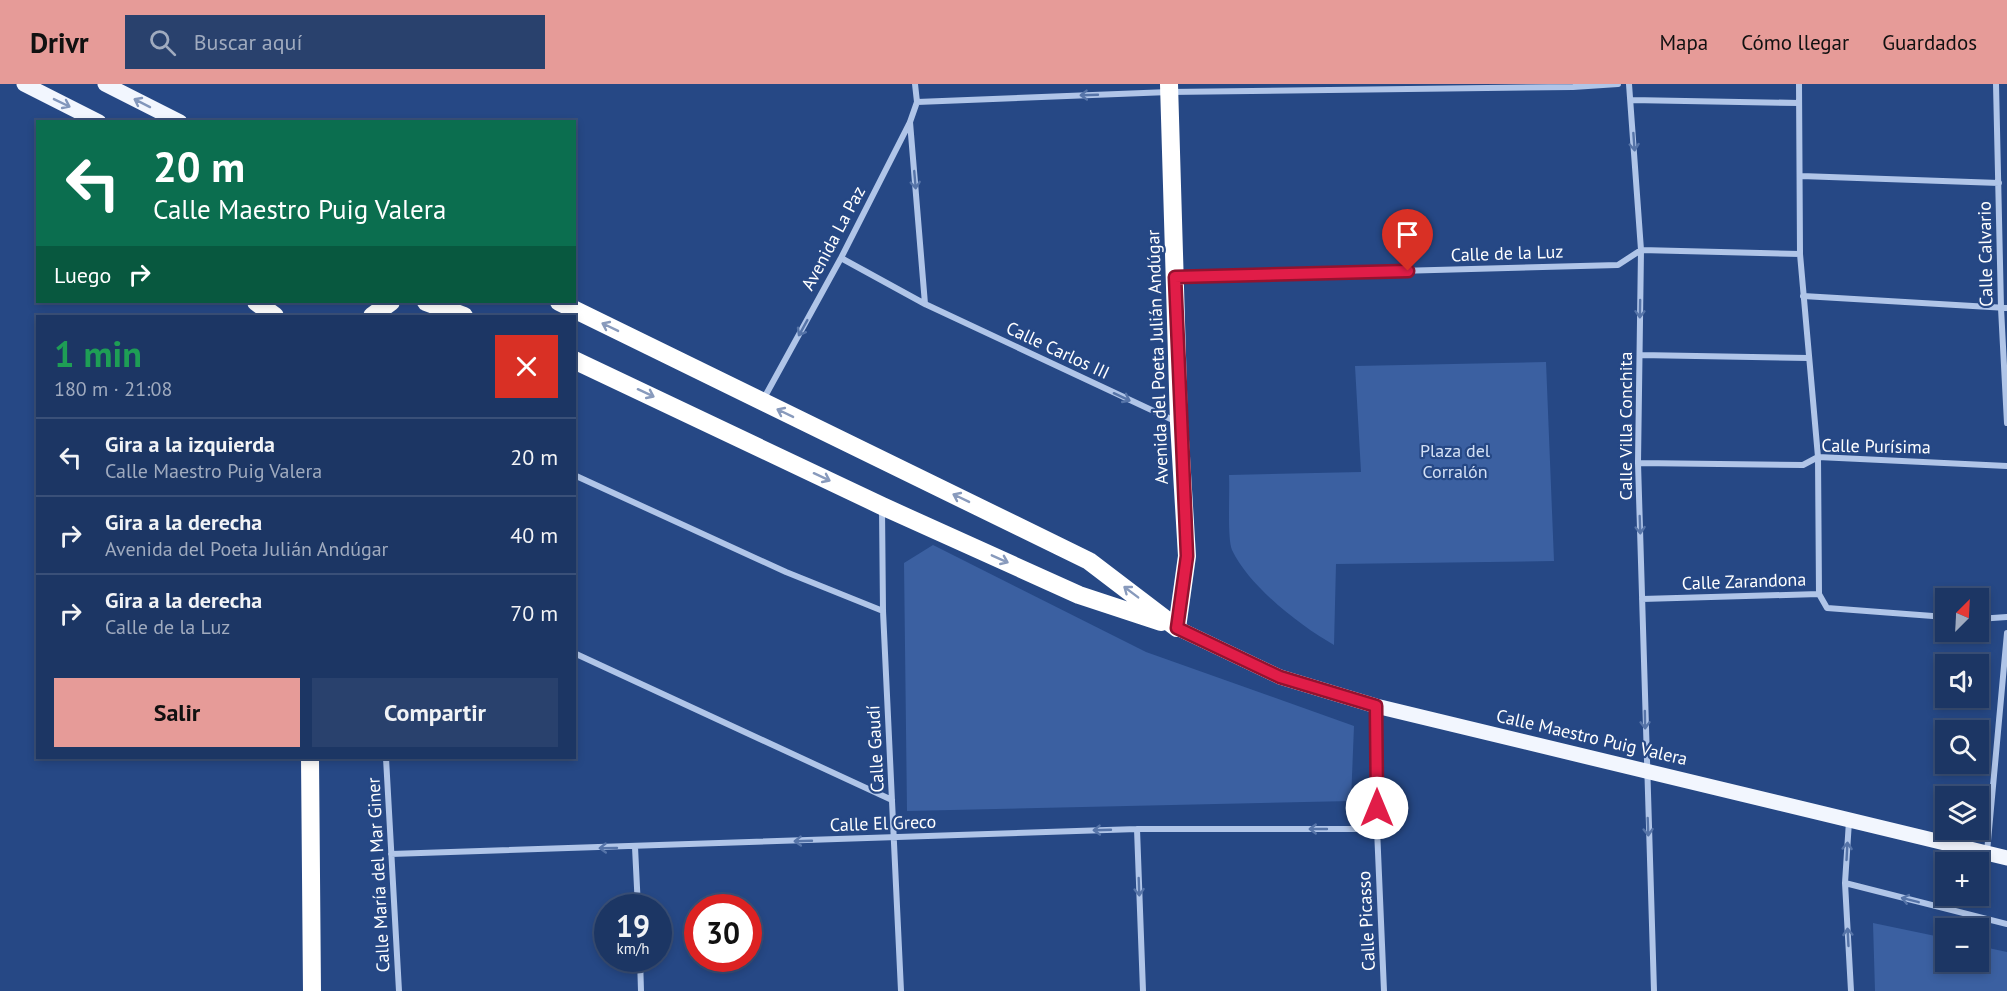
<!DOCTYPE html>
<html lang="es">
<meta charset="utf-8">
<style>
:root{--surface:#1c3664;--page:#29416d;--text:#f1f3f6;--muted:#a0abbf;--line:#3a5078;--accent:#e69b98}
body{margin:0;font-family:"PT Sans",sans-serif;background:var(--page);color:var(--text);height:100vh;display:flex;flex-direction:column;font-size:22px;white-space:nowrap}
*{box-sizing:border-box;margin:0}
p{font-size:20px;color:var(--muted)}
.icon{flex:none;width:33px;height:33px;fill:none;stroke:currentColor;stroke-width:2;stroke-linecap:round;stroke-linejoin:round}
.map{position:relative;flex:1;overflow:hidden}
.sheet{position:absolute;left:36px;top:231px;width:540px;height:444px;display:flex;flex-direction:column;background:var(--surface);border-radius:0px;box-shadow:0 3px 9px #0003,0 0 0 2px var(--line)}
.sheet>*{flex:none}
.hud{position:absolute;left:36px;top:36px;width:540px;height:183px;border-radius:0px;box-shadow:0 3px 9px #0003,0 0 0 2px var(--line);background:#0b6e4f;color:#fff;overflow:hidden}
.needle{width:39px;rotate:24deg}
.buttons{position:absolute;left:1935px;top:504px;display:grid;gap:12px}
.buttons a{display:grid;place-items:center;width:54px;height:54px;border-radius:0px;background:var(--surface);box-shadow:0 3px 9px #0003,0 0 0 2px var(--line);font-size:30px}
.speed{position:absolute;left:594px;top:810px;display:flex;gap:12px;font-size:30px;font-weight:700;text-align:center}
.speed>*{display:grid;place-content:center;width:78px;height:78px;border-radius:50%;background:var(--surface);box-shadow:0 3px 9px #0003,0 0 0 2px var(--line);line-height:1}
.speed small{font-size:15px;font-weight:400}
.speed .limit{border:9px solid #d22;background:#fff;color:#111}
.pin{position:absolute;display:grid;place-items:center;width:51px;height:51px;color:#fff;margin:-62px -26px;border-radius:50% 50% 50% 0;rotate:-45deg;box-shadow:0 0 6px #0007}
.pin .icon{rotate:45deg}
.me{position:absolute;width:66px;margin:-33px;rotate:0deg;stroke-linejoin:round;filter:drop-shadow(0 0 4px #0008)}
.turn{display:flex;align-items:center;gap:21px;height:126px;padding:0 18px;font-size:27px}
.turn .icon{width:78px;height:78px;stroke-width:2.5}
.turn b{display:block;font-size:42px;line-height:51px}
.then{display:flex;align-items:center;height:57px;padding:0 18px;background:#0003;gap:12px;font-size:22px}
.round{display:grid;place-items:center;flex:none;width:63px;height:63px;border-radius:0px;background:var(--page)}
.head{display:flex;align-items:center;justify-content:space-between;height:102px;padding:0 18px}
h1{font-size:36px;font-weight:700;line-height:45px;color:#1e9e55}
.cta{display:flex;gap:12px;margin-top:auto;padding:12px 18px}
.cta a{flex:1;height:69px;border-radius:0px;background:var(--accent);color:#111;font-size:24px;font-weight:700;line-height:69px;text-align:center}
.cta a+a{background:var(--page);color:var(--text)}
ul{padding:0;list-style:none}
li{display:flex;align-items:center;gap:18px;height:78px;padding:0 18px;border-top:2px solid var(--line)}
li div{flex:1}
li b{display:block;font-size:22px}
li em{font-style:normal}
header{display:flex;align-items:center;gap:36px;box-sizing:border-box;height:84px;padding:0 30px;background:var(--accent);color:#111}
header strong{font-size:28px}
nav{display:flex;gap:33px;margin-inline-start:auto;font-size:21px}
.search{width:420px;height:54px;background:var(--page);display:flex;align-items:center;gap:15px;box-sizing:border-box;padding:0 21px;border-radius:0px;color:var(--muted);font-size:22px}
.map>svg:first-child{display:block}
</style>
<header>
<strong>Drivr</strong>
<div class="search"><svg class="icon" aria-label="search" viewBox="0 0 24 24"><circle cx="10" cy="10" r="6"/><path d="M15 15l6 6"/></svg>Buscar aquí</div>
<nav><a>Mapa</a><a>Cómo llegar</a><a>Guardados</a></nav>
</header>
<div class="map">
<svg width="2007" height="907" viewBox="0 0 2007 907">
<rect width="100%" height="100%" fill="#264885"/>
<!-- green -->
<path fill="#3b60a1" d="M1546 278 1554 477 1336 480 1334 561C1300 542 1249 502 1232 466 1227 454 1230 407 1229 391L1361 388 1355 282Z
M933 461 1146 568 1354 642 1351 717 907 727 904 479Z
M1873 839 1945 854 1946 878H1978L1979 862 2007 868V907H1875Z"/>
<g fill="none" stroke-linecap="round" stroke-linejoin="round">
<!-- street -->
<path stroke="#b0c5e8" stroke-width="6" d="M1629 0 1641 166 1638 379 1654 907
M1799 0 1800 170 1818 373 1819 510
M1996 0 2001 224 2007 339
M1631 16 1799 19
M917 18 1169 8 1573 3 1618 0
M910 38 925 220 1175 337
M1801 92 1999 99
M841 174 925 220
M1175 193 1618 181 1641 166 1800 170
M1803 212 2007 224
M1640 271 1808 274
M763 316 841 174 910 38 917 18 915 0
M1638 379 1803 381 1818 373 2007 382
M574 391 786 488 883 527
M882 425 883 527 901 907
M1642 515 1819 510 1827 524 1946 533
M1978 535 2007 533
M574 569 892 716
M1376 623 1377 745 1384 907
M386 674 399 907
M1849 737 1845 799 1851 907
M1137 745 1143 907
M635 763 638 824
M1987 768 2007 549
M391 770 1137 745H1377
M1845 799 2007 840
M640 874 641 907"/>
<!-- primary -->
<path stroke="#f2f6fe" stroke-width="15" d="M24 0 99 38
M105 0 180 38
M1177 544 1280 593 1376 622 2007 774"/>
<!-- highway -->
<path stroke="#fff" stroke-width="18" d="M1169 0 1179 339 1187 472 1177 544
M256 218 275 232
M426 218 464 232
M559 218 1089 477 1177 544
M372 232 391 218
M574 276 882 422 1079 511 1161 538
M310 674 312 907"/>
</g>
<!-- one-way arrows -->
<defs><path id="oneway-shaft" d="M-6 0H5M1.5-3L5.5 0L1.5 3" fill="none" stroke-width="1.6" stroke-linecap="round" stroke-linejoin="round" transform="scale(1.5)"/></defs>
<g stroke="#5674a8">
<use href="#oneway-shaft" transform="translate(1089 11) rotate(178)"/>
<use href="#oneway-shaft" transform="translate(1634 58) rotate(86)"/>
<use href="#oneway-shaft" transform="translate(915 96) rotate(85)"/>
<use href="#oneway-shaft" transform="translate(1640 225) rotate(91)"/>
<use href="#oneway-shaft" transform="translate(803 244) rotate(119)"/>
<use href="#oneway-shaft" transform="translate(1122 313) rotate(25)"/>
<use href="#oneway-shaft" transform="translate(1640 441) rotate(88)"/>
<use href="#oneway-shaft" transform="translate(1645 636) rotate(89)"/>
<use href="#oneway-shaft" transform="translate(1648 743) rotate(88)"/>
<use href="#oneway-shaft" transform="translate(1318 745) rotate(180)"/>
<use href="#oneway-shaft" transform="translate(1102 746) rotate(178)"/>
<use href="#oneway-shaft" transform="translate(803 757) rotate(178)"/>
<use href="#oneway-shaft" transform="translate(608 764) rotate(179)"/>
<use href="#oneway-shaft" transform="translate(1847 767) rotate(-87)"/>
<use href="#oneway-shaft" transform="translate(1139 803) rotate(88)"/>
<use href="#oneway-shaft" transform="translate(1910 816) rotate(-166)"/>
<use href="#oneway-shaft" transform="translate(1848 853) rotate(-93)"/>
</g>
<g stroke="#8296bb">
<use href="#oneway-shaft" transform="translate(62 19) rotate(26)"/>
<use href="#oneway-shaft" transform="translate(142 19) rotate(-153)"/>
</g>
<g stroke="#889abc">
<use href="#oneway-shaft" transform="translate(610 243) rotate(-154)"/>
<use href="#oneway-shaft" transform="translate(646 309) rotate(25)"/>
<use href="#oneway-shaft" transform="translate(785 329) rotate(-154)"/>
<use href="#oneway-shaft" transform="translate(822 393) rotate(25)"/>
<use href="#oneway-shaft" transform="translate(961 414) rotate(-154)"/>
<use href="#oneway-shaft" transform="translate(1000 475) rotate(24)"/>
<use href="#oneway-shaft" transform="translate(1131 508) rotate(-143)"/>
</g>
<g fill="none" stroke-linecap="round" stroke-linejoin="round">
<!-- route casing -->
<g stroke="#92132f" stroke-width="15">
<path id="route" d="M1377 724 1376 622 1280 593 1177 544 1187 472 1175 193 1408 187"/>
</g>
<!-- route -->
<use href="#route" stroke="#e11d48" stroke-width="10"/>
</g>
<g text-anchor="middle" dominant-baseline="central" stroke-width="4.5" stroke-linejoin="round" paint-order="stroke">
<!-- street labels -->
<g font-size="18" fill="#fff" stroke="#264885">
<text transform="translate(833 154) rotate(-62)">Avenida La Paz</text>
<text transform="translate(1507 169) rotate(-2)">Calle de la Luz</text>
<text transform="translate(1985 170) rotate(-91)">Calle Calvario</text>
<text transform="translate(1058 266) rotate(25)">Calle Carlos III</text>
<text transform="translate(1157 273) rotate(-92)">Avenida del Poeta Julián Andúgar</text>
<text transform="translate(1625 342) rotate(-90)">Calle Villa Conchita</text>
<text transform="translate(1876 362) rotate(1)">Calle Purísima</text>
<text transform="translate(1744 497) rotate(-2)">Calle Zarandona</text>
<text transform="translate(1592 653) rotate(13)">Calle Maestro Puig Valera</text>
<text transform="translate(875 665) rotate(-93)">Calle Gaudí</text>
<text transform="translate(883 739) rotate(-2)">Calle El Greco</text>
<text transform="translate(378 791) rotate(-93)">Calle María del Mar Giner</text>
<text transform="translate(1366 837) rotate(-93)">Calle Picasso</text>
</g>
<!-- park labels -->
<g font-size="18" fill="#d4e1f6" stroke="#264885">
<text x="1455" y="366">Plaza del<tspan x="1455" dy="21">Corralón</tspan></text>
</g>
</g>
</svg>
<div class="buttons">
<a><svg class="needle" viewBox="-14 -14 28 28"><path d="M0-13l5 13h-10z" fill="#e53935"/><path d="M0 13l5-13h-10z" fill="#a0abbf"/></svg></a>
<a><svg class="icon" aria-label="sound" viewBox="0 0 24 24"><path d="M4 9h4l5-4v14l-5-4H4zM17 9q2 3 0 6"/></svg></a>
<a><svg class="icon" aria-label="search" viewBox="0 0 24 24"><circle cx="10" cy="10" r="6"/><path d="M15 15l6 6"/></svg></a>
<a><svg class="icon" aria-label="layers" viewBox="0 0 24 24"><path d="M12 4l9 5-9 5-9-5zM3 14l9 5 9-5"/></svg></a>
<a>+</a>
<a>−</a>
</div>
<div class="speed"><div>19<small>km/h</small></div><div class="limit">30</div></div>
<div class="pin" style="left:1408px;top:187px;background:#d93025"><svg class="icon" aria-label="arrive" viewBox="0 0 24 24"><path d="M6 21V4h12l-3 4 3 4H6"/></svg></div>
<svg class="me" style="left:1377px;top:724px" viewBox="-20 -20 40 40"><circle r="19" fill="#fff"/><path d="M0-13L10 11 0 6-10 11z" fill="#e11d48"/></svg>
<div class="hud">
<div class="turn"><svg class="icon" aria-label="left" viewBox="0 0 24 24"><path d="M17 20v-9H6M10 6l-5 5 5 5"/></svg><div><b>20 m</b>Calle Maestro Puig Valera</div></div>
<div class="then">Luego<svg class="icon" aria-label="right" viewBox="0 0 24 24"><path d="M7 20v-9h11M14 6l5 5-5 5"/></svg></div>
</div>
<section class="sheet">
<div class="head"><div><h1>1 min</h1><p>180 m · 21:08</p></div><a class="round" style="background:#d93025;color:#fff"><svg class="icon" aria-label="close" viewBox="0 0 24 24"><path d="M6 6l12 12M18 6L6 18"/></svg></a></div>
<ul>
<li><svg class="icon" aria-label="left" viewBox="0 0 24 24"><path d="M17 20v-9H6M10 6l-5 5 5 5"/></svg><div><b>Gira a la izquierda</b><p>Calle Maestro Puig Valera</p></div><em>20 m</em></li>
<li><svg class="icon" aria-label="right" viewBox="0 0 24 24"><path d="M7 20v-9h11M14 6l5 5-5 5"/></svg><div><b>Gira a la derecha</b><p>Avenida del Poeta Julián Andúgar</p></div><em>40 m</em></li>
<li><svg class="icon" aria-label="right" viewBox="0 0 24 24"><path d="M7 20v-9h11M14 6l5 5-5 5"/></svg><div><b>Gira a la derecha</b><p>Calle de la Luz</p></div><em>70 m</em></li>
</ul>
<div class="cta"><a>Salir</a><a>Compartir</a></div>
</section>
</div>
